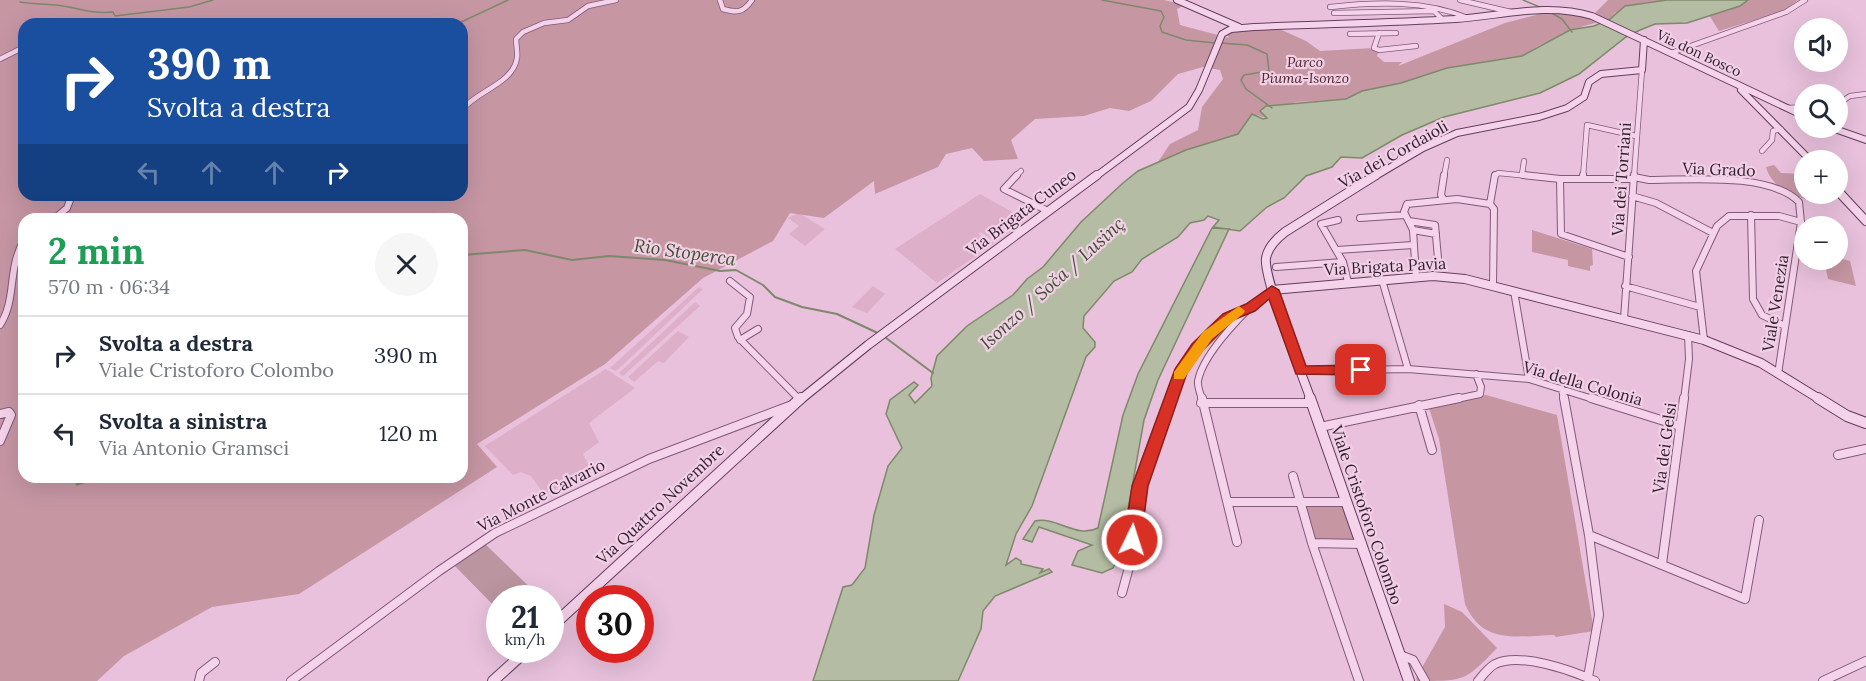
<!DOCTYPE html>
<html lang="it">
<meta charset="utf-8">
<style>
:root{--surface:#fff;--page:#f6f6f7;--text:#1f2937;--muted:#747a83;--line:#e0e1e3}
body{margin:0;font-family:Lora,serif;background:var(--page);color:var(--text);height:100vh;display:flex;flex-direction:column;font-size:22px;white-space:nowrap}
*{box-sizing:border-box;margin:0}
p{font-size:20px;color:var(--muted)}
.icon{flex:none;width:33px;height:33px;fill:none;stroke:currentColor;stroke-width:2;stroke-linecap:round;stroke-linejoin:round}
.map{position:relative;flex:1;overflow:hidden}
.sheet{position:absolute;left:18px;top:213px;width:450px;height:270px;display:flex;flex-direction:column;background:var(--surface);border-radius:18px;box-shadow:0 6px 24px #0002}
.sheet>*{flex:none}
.banner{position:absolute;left:18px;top:18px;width:450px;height:183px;border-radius:18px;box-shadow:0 6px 24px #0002;background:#1a4fa0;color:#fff;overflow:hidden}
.tools{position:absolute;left:1794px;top:18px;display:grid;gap:12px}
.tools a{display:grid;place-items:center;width:54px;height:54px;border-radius:50%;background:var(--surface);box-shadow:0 6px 24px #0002;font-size:30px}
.speed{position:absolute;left:486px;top:585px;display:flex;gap:12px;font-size:30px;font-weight:700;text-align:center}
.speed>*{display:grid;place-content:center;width:78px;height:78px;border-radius:50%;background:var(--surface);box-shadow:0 6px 24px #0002;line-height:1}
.speed small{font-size:15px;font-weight:400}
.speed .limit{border:9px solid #d22;background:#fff;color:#111}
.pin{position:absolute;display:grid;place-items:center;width:51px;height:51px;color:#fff;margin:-26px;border-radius:12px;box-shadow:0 3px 9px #0006}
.me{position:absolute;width:66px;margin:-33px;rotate:4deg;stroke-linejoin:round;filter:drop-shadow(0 0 4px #0008)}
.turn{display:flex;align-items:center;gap:21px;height:126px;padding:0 30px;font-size:27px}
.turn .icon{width:78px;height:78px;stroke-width:2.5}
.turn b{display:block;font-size:42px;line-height:51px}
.lanes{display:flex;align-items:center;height:57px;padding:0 30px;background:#0003;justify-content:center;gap:30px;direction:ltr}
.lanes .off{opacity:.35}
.round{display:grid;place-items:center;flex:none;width:63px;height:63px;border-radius:32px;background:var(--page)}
.overview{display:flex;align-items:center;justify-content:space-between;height:102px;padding:0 30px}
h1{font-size:36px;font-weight:800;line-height:45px;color:#1e9e55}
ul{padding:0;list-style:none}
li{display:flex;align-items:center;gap:18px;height:78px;padding:0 30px;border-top:2px solid var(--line)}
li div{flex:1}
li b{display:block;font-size:22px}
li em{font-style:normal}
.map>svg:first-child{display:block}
</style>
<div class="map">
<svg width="1866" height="681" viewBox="0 0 1866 681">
<rect width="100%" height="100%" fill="#e9c1dc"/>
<!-- farmland -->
<path fill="#deafc8" d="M980 194 1023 218V222L996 241 980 232 978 234 994 243 937 283 895 249Z
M799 213 825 229 805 246 789 234 799 226 788 218Z
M873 286 885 294 867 313 852 307Z
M699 287 703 289 628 360 616 371 610 368Z
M695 302 700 306 623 376 619 373Z
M678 331 689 337 664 363 658 361 634 382 628 377Z
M606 369 635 388 589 423 599 442 583 454 589 466 545 496 531 476 521 472 513 475 485 446Z"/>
<!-- green -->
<path fill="#c696a3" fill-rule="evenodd" d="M0 0H1164L1185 5 1177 9 1180 25 1229 38 1227 34 1236 30 1275 27 1306 41 1320 51 1374 48 1379 50 1377 56 1384 62H1402L1398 66 1505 23 1536 15 1539 11 1592 16 1608 0H1667L1641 3 1615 13 1610 19 1584 26 1538 46 1522 56 1460 66 1402 83 1362 91 1346 99 1296 102 1282 107 1266 106 1261 111 1267 118 1252 114 1242 132 1235 136 1184 151 1158 162 1170 144 1198 130 1202 107 1223 79 1220 70 1203 67 1178 74 1151 101 1129 111 1110 108 1084 116 1035 119 1011 140 1018 159 984 161 972 148 946 154 938 167 875 194 874 181 824 218 790 213 773 241 703 278 605 364 477 444 497 467 299 594 212 607 124 656 97 681H0ZM24 24H462V195H24ZM24 219H462V477H24Z
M1748 0H1798L1784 11 1719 31 1709 15 1740 6Z
M1774 165 1781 173 1804 174V194H1827L1822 202C1801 200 1772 190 1766 167Z
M1532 230 1592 249 1593 265 1590 266V271L1568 266V260L1532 252Z
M1838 258 1850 261 1856 286 1828 279 1824 260Z
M1486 395 1557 415 1594 631 1556 637 1554 635C1516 636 1483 645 1465 604L1439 439 1428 405Z
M1300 502H1347L1363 544 1312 543Z
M1444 604 1462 612 1497 648C1465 681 1466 681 1417 681L1416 678 1445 627Z"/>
<!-- cemetery -->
<path fill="#bb959f" d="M484 543 541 598H500L499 611 453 564Z"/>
<!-- water -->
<path fill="#b4bca3" stroke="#7e896b" stroke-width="1.5" d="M1667 0H1748L1740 6 1687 23 1655 24 1640 30 1626 37 1579 74 1540 93 1444 117 1402 135 1362 158 1341 157 1332 167 1306 176 1284 198 1267 207 1240 231 1213 227 1219 220 1208 216 1204 220 1190 223 1178 237 1142 259 1132 272 1114 281 1084 316 1083 328 1095 342V347L1086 357 1032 506 1016 534 1006 565 1016 558 1021 561V564L1043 569 1040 573 1049 569 1052 572 995 596 983 611 981 629 958 681H813L843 587 852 585 865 568 874 515 888 466 902 448 886 414 890 400 914 382 918 385 909 395 915 403 932 386 931 378 937 356 967 326 1013 295 1027 279 1043 267 1081 222 1123 183 1138 171 1186 150 1238 134 1252 114 1263 119 1267 118 1260 111 1266 106 1346 99 1362 91 1401 83 1447 68 1522 56 1570 30 1594 26 1610 19 1625 6Z
M1212 228 1229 229 1158 380 1144 420 1120 554 1113 568 1102 573 1072 565 1078 551 1092 545 1039 527 1032 542 1023 539 1035 521C1057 516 1076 539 1098 528L1123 415 1138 374Z"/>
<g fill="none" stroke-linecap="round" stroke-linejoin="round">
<!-- stream-far2 -->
<path stroke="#7e896b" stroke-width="1.5" d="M1102 0 1161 11 1164 17 1160 26 1162 32 1186 40 1215 43
M1523 0 1542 8
M20 2C33 4 45 4 57 5 80 8 88 14 113 12L115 16 189 7 213 0
M1550 12 1562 19 1572 32
M457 24 508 0
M1221 43 1247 45 1267 54 1269 71 1244 75 1241 80 1246 89 1272 108"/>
<!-- stream-far1 -->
<path stroke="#7e896b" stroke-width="2" d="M462 255 525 250 572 260 609 256 665 260 720 271 736 270 763 285 775 297 802 307 837 314 882 335 933 373"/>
<!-- stream -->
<path stroke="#7e896b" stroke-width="3" d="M77 484 99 477"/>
<!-- street-far2 casing -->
<g stroke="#815a7b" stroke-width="6">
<path id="street-far2" d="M720 0 723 9C737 13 743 13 752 0
M1460 0 1511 12
M1330 7C1376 2 1425 0 1468 18
M1334 13 1434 11 1442 19
M1379 33 1374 48 1379 50 1416 46
M1350 34 1396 33
M1671 53 1786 12 1805 0
M0 59 24 47
M1838 104 1850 96 1866 94
M1787 108 1804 107
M462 110C476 91 513 84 517 58 518 52 516 45 516 39L523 32 544 23 568 20 588 6 616 0
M1762 151 1772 140 1773 131 1781 129
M1522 174 1524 161
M1015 177 1021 171
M1444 177 1447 160
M1495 177 1498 173 1538 177
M1583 177 1587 125 1636 136
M1634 177 1642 70"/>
</g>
<!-- street-far1 casing -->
<g stroke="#815a7b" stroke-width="8">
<path id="street-far1" d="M1017 175 1004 189 1048 211
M1523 175 1560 179
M1634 177 1649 180C1689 180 1769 172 1799 202L1801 222 1778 374
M1583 178V175
M1632 196 1656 203 1713 233
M1444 200 1441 195 1444 175
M1751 215 1753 299 1762 315 1785 326
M1360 218 1405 215
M54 219 67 208 72 195
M1338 220 1321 224 1343 262 1348 282
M1409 221 1435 225 1438 258
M1413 230 1436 234
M1337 250 1413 245
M1629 257 1561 234 1560 179H1634
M1276 267 1343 262
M1416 277 1413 230 1404 212 1407 204 1457 199 1490 204
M1382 280 1408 369
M730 281 750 297 747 314 735 328 738 337 800 400
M1493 286 1494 209 1490 204 1495 175
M1625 286 1700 307
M1514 291 1529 379
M1624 319 1634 175
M0 325C17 299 7 269 24 240
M740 340 758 329
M1704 340 1696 271 1717 226 1729 216H1779L1801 222
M1301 371 1408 369 1529 379 1596 400
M1562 389 1564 400
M1170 400C1181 363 1209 317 1250 308
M1202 400C1201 395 1197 386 1198 381 1203 353 1249 305 1272 290
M1452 400 1480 394 1481 387 1476 374
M1684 400 1689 359 1688 335"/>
</g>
<!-- street casing -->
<g stroke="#815a7b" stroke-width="10">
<path id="street" d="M798 398 800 400
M1202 398 1237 542
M1564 398 1589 535 1599 615 1588 677
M1591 398 1680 426
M1201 403H1312
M1419 405 1432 450
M0 414 9 412 11 415 0 441
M1320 427 1459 398
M1838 455 1866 449
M1293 476 1312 543 1359 681
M1228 502H1347
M1589 535 1745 599 1759 520
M1312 543 1362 544
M1662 564 1684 398
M1122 593 1131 560 1137 493 1170 398
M1400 655 1413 660 1425 681
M199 681 201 673 215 662
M291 681 439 571 495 533 649 459 792 405
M1478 681C1483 675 1488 668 1495 664 1520 652 1571 670 1595 681
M1823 681 1866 661"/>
</g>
<!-- secondary-far2 casing -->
<g stroke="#633e5e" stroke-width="8">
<path id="secondary-far2" d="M1177 0 1239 27
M1741 90 1810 160
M1832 128 1866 140
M1095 177 1189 107 1199 90 1222 34 1231 29 1254 27C1321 24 1389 23 1456 19 1502 16 1546 2 1592 16L1804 116
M1374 177 1423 148 1457 133 1539 117 1567 108 1584 97 1589 82 1601 74 1642 70 1644 40"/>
</g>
<!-- secondary-far1 casing -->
<g stroke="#633e5e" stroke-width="10">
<path id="secondary-far1" d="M1838 191 1866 221
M1272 290 1433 276 1465 279 1704 340 1761 363 1821 400
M800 400 868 345 1097 175
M1311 400C1302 374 1263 278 1266 258 1268 247 1276 239 1285 232L1376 175"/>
</g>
<!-- secondary casing -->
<g stroke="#633e5e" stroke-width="12">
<path id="secondary" d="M1310 398 1409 681
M1818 398 1847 416 1866 423
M550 628 801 398
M493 681 527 650"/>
</g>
<!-- street-far2 -->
<use href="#street-far2" stroke="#f5d3ea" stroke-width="4.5"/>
<!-- street-far1 -->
<use href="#street-far1" stroke="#f5d3ea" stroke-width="6"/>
<!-- street -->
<use href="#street" stroke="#f5d3ea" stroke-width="8"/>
<!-- secondary-far2 -->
<use href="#secondary-far2" stroke="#f5d3ea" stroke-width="6"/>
<!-- secondary-far1 -->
<use href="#secondary-far1" stroke="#f5d3ea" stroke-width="8"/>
<!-- secondary -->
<use href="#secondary" stroke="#f5d3ea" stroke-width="10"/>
</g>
<!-- route -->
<path fill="#d93025" stroke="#8d1f18" stroke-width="1.5" d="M1272 286 1279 290 1306 366 1361 365 1368 370 1361 375 1296 374 1269 299 1255 311 1233 320 1202 351 1187 373 1148 486 1141 540 1138 545H1127L1124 540 1132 486 1175 369 1192 344 1223 314 1246 304Z"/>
<!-- slow -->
<path fill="#f59e0b" d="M1239 306 1245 311 1243 314 1212 339 1184 379H1174V372L1203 332Z"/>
<g text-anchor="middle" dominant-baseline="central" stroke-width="4.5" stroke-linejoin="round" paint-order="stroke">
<!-- far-street labels -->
<g font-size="14" fill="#321d30" stroke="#f1d0e6">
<text transform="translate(1699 53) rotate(25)">Via don Bosco</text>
</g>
<!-- far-park labels -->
<g font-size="14" font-style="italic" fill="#4d262a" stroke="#f1d0e6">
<text x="1305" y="62">Parco<tspan x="1305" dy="16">Piuma-Isonzo</tspan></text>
</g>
<!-- street labels -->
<g font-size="16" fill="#321d30" stroke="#f1d0e6">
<text transform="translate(1393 154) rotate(-29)">Via dei Cordaioli</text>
<text transform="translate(1719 169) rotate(2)">Via Grado</text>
<text transform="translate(1621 179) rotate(-86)">Via dei Torriani</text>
<text transform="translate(1021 212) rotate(-37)">Via Brigata Cuneo</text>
<text transform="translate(1385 266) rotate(-3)">Via Brigata Pavia</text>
<text transform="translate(1775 303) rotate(-81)">Viale Venezia</text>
<text transform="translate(1583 383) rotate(16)">Via della Colonia</text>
<text transform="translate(1664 448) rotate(-82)">Via dei Gelsi</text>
<text transform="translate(541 495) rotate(-27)">Via Monte Calvario</text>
<text transform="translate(660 504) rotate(-43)">Via Quattro Novembre</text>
<text transform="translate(1367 515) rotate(71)">Viale Cristoforo Colombo</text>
</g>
<!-- water labels -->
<g font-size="18" font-style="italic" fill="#3d512e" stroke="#f1d0e6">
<text transform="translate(685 252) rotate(8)">Rio Stoperca</text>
<text transform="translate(1052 283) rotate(-42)">Isonzo / Soča / Lusinç</text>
</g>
</g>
</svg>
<div class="tools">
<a><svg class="icon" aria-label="sound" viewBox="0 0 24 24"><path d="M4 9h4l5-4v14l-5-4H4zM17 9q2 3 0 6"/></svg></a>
<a><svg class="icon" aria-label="search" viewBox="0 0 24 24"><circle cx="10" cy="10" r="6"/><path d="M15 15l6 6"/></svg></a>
<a>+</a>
<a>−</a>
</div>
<div class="speed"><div>21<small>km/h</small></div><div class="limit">30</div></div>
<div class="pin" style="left:1361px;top:370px;background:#d93025"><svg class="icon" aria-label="arrive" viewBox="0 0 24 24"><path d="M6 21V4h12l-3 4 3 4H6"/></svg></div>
<svg class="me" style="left:1132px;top:540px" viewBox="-20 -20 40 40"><circle r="17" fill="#d93025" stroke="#fff" stroke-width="3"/><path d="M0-11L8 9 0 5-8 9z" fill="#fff"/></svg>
<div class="banner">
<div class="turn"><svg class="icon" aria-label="right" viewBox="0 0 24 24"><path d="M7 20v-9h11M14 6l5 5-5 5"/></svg><div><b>390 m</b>Svolta a destra</div></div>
<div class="lanes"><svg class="icon off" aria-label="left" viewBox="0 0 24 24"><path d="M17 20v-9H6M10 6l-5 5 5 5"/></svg><svg class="icon off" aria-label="ahead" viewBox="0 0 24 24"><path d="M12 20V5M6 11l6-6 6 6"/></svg><svg class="icon off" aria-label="ahead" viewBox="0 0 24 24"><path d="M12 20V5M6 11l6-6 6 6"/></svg><svg class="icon" aria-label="right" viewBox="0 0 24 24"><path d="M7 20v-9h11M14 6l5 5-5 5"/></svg></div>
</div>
<section class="sheet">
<div class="overview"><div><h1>2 min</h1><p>570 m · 06:34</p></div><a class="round"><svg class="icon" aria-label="close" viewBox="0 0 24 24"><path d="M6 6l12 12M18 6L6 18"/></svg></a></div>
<ul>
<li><svg class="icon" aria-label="right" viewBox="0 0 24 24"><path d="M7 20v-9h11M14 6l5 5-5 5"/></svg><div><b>Svolta a destra</b><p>Viale Cristoforo Colombo</p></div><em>390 m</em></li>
<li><svg class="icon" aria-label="left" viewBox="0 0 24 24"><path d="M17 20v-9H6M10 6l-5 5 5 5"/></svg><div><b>Svolta a sinistra</b><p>Via Antonio Gramsci</p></div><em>120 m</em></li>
</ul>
</section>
</div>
